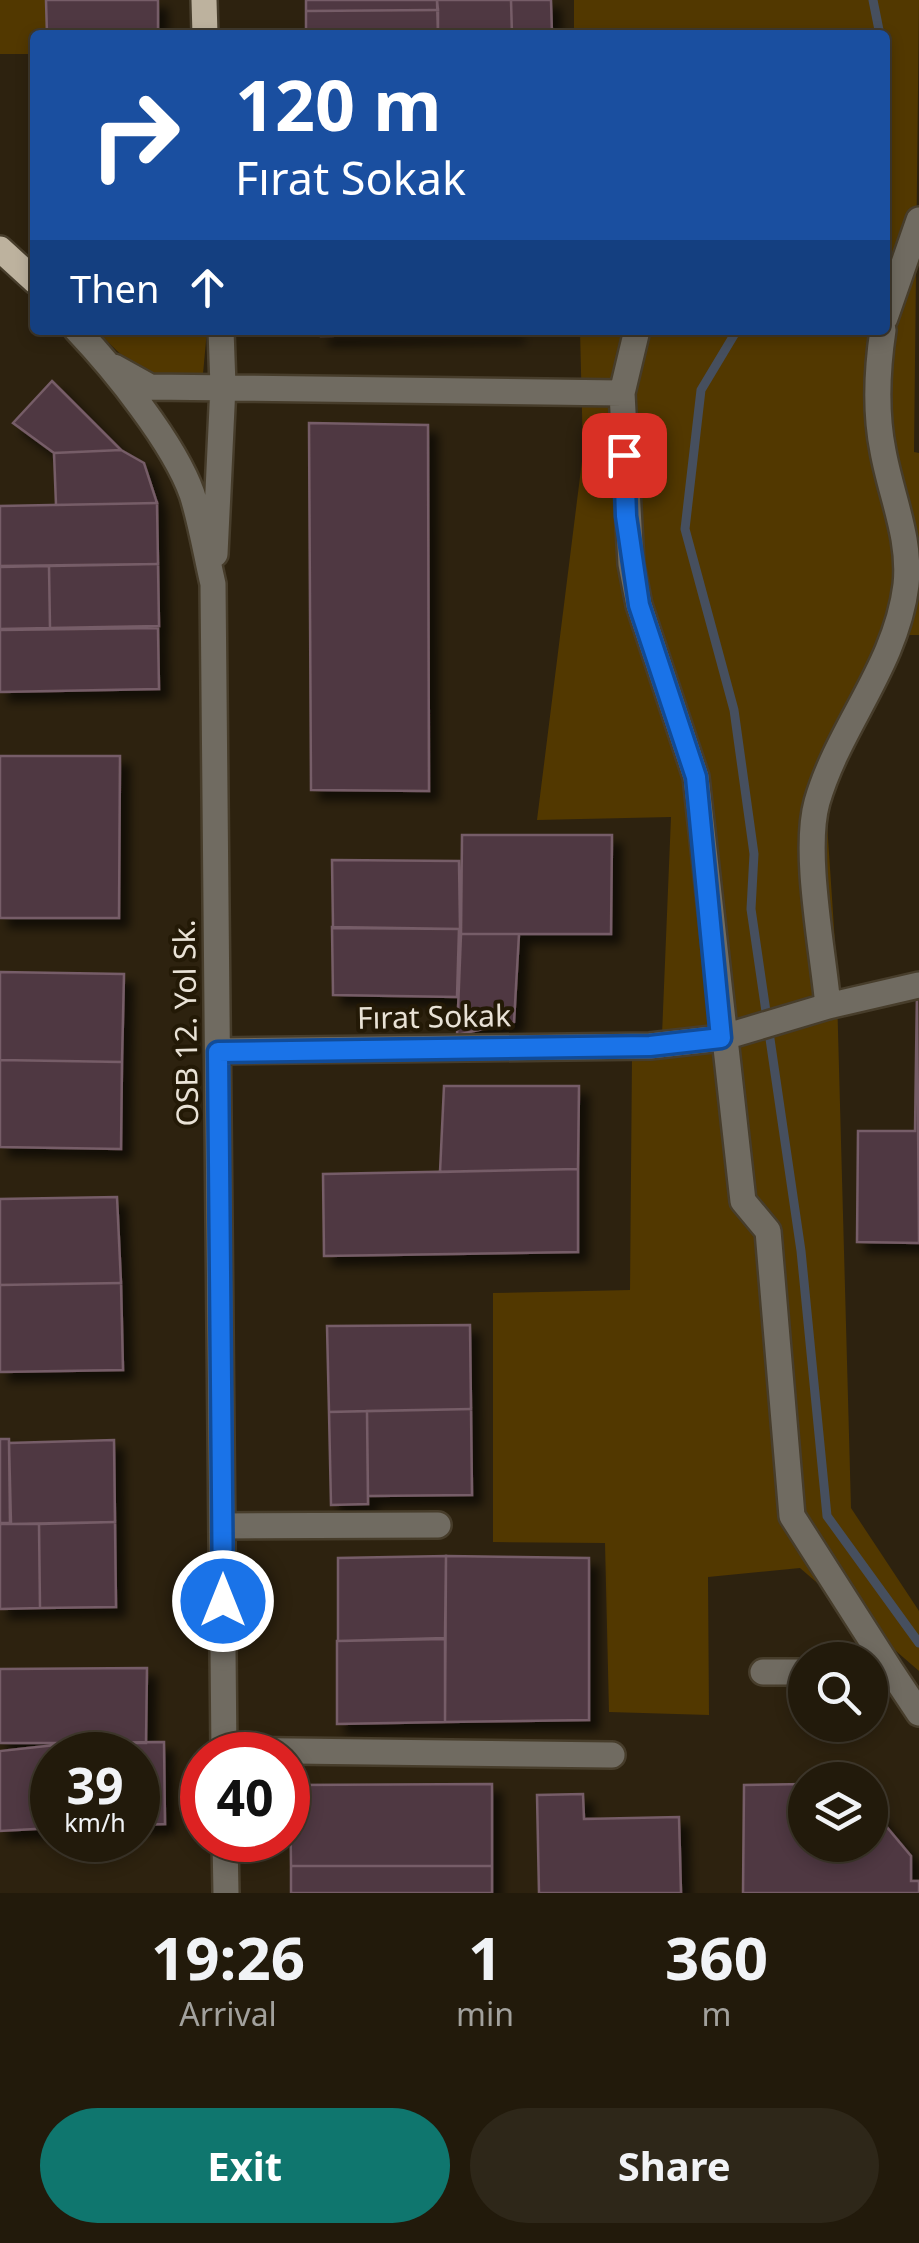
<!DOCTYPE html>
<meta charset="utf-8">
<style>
:root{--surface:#221a0b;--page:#2e2719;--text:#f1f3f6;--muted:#a2a19d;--line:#3f382c;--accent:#0f766e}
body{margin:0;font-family:"Noto Sans",sans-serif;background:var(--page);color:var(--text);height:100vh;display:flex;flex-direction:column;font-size:38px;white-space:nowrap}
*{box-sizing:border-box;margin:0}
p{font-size:32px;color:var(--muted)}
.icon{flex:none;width:55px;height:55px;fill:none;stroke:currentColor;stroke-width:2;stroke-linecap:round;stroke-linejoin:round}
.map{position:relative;height:1893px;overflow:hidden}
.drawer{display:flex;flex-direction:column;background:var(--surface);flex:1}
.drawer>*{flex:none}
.top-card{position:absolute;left:30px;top:30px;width:860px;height:305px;border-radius:10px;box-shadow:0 5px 15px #0003,0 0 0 2px var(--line);background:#1a4fa0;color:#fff;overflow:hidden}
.buttons{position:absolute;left:788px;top:1642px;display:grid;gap:20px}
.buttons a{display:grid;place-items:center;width:100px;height:100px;border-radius:50%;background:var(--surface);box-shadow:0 5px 15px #0003,0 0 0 2px var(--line);font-size:50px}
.speed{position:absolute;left:30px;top:1732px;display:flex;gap:20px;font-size:50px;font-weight:700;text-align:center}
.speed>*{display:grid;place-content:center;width:130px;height:130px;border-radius:50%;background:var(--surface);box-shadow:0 5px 15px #0003,0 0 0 2px var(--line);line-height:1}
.speed small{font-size:25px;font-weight:400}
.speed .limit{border:15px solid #d22;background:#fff;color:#111}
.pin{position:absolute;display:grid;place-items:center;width:85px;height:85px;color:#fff;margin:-42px;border-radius:20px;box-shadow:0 5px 15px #0006}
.me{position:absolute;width:110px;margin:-55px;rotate:0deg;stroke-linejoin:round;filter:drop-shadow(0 0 8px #0008)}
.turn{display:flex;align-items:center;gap:35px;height:210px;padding:0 40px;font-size:45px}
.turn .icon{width:130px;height:130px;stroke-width:2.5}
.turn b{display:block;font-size:70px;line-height:85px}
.then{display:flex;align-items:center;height:95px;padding:0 40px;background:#0003;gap:20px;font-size:38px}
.eta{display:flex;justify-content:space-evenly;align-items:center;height:170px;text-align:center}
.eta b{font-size:60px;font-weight:700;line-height:70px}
.cta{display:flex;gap:20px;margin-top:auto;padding:20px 40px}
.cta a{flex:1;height:115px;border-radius:60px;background:var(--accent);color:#fff;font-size:40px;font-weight:700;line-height:115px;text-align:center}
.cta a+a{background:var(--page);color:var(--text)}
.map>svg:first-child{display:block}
</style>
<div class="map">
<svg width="919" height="1893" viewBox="0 0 919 1893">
<defs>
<filter id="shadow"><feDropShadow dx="9" dy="9" stdDeviation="5" flood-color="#0009"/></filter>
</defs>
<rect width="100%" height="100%" fill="#2d220f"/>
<!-- green -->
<path fill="#523800" d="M0 0H46L47 35H35V54H0Z
M574 0H919L914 452 919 453V635H902L825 793 836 958 851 1508 919 1611V1671L800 1568 708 1577 709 1715 609 1712 605 1543 493 1542V1293L630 1290 632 1057 661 1059 671 817 537 820 583 453 580 330H885V35H574Z
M97 330H207L203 374C197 377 189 383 182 384 154 389 113 349 97 330Z"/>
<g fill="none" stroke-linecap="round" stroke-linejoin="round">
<!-- stream -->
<path stroke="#464f5e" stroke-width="9" d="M873 0 880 35
M885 65V84
M737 330 701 390 685 529 734 710 754 854 751 909 801 1251 827 1516 919 1643"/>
</g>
<!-- building -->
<path fill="#503942" stroke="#765d67" stroke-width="2.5" filter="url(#shadow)" d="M46 0H158V35H47Z
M306 0H437L438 10 306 11Z
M437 0H511L512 35H438Z
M511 0H551L552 35H512Z
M438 10V35H306V11Z
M321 330H515V333L321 336Z
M52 381 121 450 54 453 13 423Z
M309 423 428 425 429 791 311 790Z
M121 450 144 463 157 503 56 505 54 453Z
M157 503 158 564 0 566V506Z
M158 564 159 626 50 628 49 566Z
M49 566 50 628 0 629V567Z
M158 628 159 689 0 692V630Z
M0 756H120L119 918H0Z
M462 835H612L611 934H461Z
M332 860 459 861 460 929 333 928Z
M332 927 459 929 457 997 333 995Z
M461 934H519L514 1022 457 1035Z
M0 972 124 974 122 1062 0 1060Z
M917 989 919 1243 857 1242 858 1131H915Z
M0 1060 122 1062 121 1149 0 1147Z
M444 1086H579L578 1169 440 1172Z
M578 1169V1252L324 1256 323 1174Z
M117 1197 121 1283 0 1285V1199Z
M121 1283 123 1370 0 1372V1285Z
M470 1325 471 1409 329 1412 327 1326Z
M471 1409 472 1495 368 1496 367 1411Z
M367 1411 368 1504 331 1505 329 1412Z
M0 1439H9L10 1523H0Z
M114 1440 115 1522 11 1524 9 1443Z
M115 1522 116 1607 40 1608 39 1524Z
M0 1524H39L40 1608 0 1609Z
M446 1556 445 1638 338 1641V1558Z
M446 1556 589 1558V1720L445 1722Z
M445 1639V1722L337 1724V1641Z
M147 1668 146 1743H0V1669Z
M164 1742 165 1824 138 1825V1755H74V1743Z
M74 1743V1755H52V1828L0 1831V1751Z
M492 1784V1866H291L290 1785Z
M805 1784V1845H870V1807L911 1856V1881H919V1893H743L744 1785Z
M583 1794 584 1819 679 1817 681 1893H539L537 1795Z
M291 1866H492V1893H291Z"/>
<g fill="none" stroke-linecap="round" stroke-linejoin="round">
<!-- minor casing -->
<g stroke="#473d2b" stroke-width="30">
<path id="minor" d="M885 318 919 220
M77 330C114 369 174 443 192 494 201 522 206 554 213 584L224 1755
M637 330 622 393 631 564 639 605 696 777 743 1201 768 1231 792 1516 891 1671
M114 367 150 387 622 393
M215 554 223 386 221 330
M828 1006C823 951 803 852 817 802 839 726 896 666 906 585 911 538 891 496 883 451 875 411 877 370 883 330
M218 1051 650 1046 721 1038 828 1006 919 985
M222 1526 438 1525
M875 1671H891L919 1713
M763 1672H805
M224 1750 612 1755
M225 1840 226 1893"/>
</g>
<!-- major casing -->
<g stroke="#473d2b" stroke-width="30">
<path id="major" d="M204 0 205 35
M0 249 35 281"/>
</g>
<!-- minor -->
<use href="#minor" stroke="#706b61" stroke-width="25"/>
<!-- major -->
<use href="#major" stroke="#bdb29e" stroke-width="25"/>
</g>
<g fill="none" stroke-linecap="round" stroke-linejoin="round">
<!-- route casing -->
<g stroke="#114b97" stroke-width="25">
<path id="route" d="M223 1601 218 1052 650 1046 721 1038 696 777 639 605 626 516 624 455"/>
</g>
<!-- route -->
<use href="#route" stroke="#1a73e8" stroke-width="18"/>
</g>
<g text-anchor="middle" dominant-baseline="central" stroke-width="8" stroke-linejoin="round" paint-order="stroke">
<!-- street labels -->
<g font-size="30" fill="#e9e2d6" stroke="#231906">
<text transform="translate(434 1016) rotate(-1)">Fırat Sokak</text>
<text transform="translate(185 1023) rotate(-91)">OSB 12. Yol Sk.</text>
</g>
</g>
</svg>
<div class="buttons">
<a><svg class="icon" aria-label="search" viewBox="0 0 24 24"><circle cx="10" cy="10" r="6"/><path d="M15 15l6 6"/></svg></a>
<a><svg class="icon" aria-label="layers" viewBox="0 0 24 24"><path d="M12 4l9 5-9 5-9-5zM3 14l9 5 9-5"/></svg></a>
</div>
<div class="speed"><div>39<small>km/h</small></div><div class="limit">40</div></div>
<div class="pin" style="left:624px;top:455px;background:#d93025"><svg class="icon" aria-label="arrive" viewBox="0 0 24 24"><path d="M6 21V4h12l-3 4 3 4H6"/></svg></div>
<svg class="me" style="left:223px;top:1601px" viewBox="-20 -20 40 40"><circle r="17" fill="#1a73e8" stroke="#fff" stroke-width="3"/><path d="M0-11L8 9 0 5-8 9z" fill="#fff"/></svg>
<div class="top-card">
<div class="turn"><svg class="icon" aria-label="right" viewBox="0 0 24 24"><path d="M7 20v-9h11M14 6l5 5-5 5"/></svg><div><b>120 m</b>Fırat Sokak</div></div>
<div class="then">Then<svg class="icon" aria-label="ahead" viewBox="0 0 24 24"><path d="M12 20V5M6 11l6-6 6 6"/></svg></div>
</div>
</div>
<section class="drawer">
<div class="eta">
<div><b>19:26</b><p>Arrival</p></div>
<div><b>1</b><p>min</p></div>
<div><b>360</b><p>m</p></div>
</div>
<div class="cta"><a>Exit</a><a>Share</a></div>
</section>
